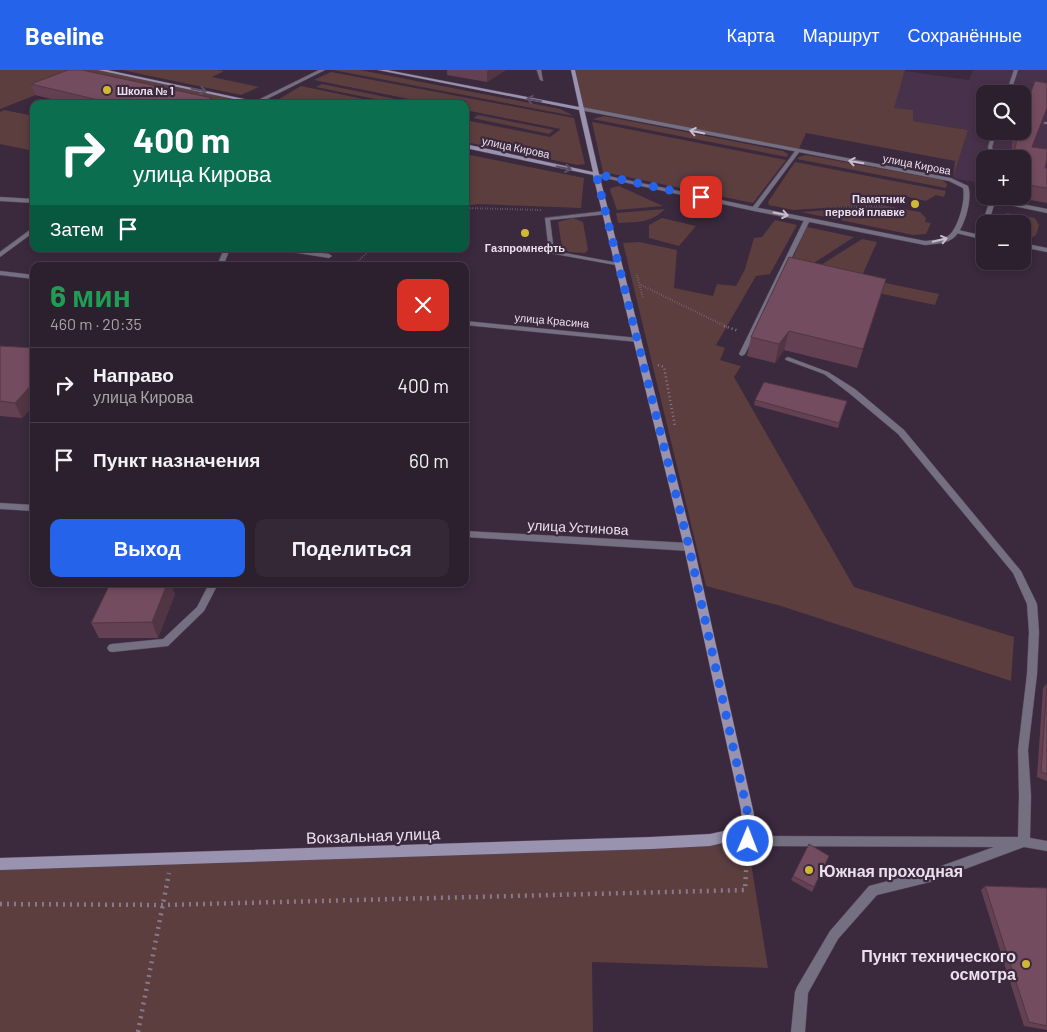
<!DOCTYPE html>
<html lang="ru">
<meta charset="utf-8">
<style>
:root{--surface:#2c1f2e;--page:#342736;--text:#f1f3f6;--muted:#a6a2aa;--line:#483d4a;--accent:#2563eb}
body{margin:0;font-family:Barlow,sans-serif;background:var(--page);color:var(--text);height:100vh;display:flex;flex-direction:column;font-size:19px;white-space:nowrap}
*{box-sizing:border-box;margin:0}
p{font-size:16px;color:var(--muted)}
.icon{flex:none;width:28px;height:28px;fill:none;stroke:currentColor;stroke-width:2;stroke-linecap:round;stroke-linejoin:round}
.map{position:relative;flex:1;overflow:hidden}
.drawer{position:absolute;left:30px;top:192px;width:439px;height:325px;display:flex;flex-direction:column;background:var(--surface);border-radius:10px;box-shadow:0 2px 8px #0003,0 0 0 1px var(--line)}
.drawer>*{flex:none}
.top-card{position:absolute;left:30px;top:30px;width:439px;height:152px;border-radius:10px;box-shadow:0 2px 8px #0003,0 0 0 1px var(--line);background:#0b6e4f;color:#fff;overflow:hidden}
.buttons{position:absolute;left:976px;top:15px;display:grid;gap:10px}
.buttons a{display:grid;place-items:center;width:55px;height:55px;border-radius:10px;background:var(--surface);box-shadow:0 2px 8px #0003,0 0 0 1px var(--line);font-size:25px}
.pin{position:absolute;display:grid;place-items:center;width:42px;height:42px;color:#fff;margin:-21px;border-radius:10px;box-shadow:0 2px 8px #0006}
.me{position:absolute;width:55px;margin:-28px;rotate:1deg;stroke-linejoin:round;filter:drop-shadow(0 0 4px #0008)}
.turn{display:flex;align-items:center;gap:18px;height:105px;padding:0 20px;font-size:22px}
.turn .icon{width:65px;height:65px;stroke-width:2.5}
.turn b{display:block;font-size:35px;line-height:42px}
.then{display:flex;align-items:center;height:48px;padding:0 20px;background:#0003;gap:10px;font-size:19px}
.round{display:grid;place-items:center;flex:none;width:52px;height:52px;border-radius:10px;background:var(--page)}
.headline{display:flex;align-items:center;justify-content:space-between;height:85px;padding:0 20px}
h1{font-size:30px;font-weight:700;line-height:38px;color:#1e9e55}
.primary-button{display:flex;gap:10px;margin-top:auto;padding:10px 20px}
.primary-button a{flex:1;height:58px;border-radius:10px;background:var(--accent);color:#fff;font-size:20px;font-weight:700;line-height:58px;text-align:center}
.primary-button a+a{background:var(--page);color:var(--text)}
ul{padding:0;list-style:none}
li{display:flex;align-items:center;gap:15px;height:75px;padding:0 20px;border-top:1px solid var(--line)}
li div{flex:1}
li b{display:block;font-size:19px}
li em{font-style:normal}
header{display:flex;align-items:center;gap:30px;box-sizing:border-box;height:70px;padding:0 25px;background:var(--accent);color:#fff}
header strong{font-size:24px}
nav{display:flex;gap:28px;margin-inline-start:auto;font-size:18px}
.map>svg:first-child{display:block}
</style>
<header>
<strong>Beeline</strong>
<nav><a>Карта</a><a>Маршрут</a><a>Сохранённые</a></nav>
</header>
<div class="map">
<svg width="1047" height="962" viewBox="0 0 1047 962">
<rect width="100%" height="100%" fill="#3b293e"/>
<!-- built -->
<path fill="#48314a" fill-rule="evenodd" d="M973 0H1047V125L1022 89H985V114L953 108 968 60 913 51 893 38 905 1 969 10ZM985 24H1022V61H985Z"/>
<!-- green -->
<path fill="#5c3e3f" d="M0 0H100L256 32 252 34H211L79 8 0 39Z
M122 0H217L224 1 212 7 259 17 241 25Z
M333 0H360L560 39 574 46Z
M573 0H905L894 38 913 40V51L968 60 953 108 955 91 806 63 798 81 582 39Z
M331 2 574 48 585 94 578 95 465 72V50L550 67 561 59 465 40V34H434L314 10Z
M322 14 420 34H399L316 17Z
M301 16 387 34H283L274 32Z
M4 40 34 46V81L0 74V42Z
M478 45 554 60 549 64 473 48Z
M604 46 783 81 788 84 787 87 592 49Z
M592 52 786 90 753 133 603 102Z
M465 84 584 108 581 138 478 134 465 136Z
M806 85 942 110 947 114 946 118 797 89 799 87Z
M795 92 946 121 944 127 936 125 926 131 904 126 899 134 887 131 885 134 793 140 769 135 768 132Z
M619 116 663 136 617 140 610 120 611 118Z
M887 136 920 142 926 148 925 152 931 153 926 164 913 165 801 142Z
M665 139C651 153 637 152 618 153L616 143Z
M1006 143 1035 148 1039 155 1036 165 1030 169 1023 167 1022 154H1003Z
M573 148 583 152 588 180 585 183 569 182 562 177 558 152Z
M662 148 696 156 679 176 649 168V155Z
M775 150 797 155 770 204 756 206 716 275 725 278 720 290 741 296 734 307 854 517 1014 567 1011 611 781 536 706 516 623 173 639 172 677 180 674 218 713 226 717 214 736 216 745 199 754 168 762 167Z
M807 157 854 167 800 202 785 205Z
M862 169 877 172 861 208 939 224 935 235 802 207Z
M746 762 768 898 592 892 593 962H0V794L651 773Z"/>
<g fill="none" stroke-linecap="round" stroke-linejoin="round">
<!-- lane casing -->
<g stroke="#57465a" stroke-width="1">
<path id="lane" d="M537 0H541L543 11 540 10Z
M1014 0H1018L1010 24H1006Z
M1044 52H1047V54H1044Z
M993 61H997L992 77 996 89H991L988 77Z
M796 80 800 81 756 140H752V138Z
M993 128 1047 139V143L995 132 988 154 983 155 982 154 990 130Z
M606 141 608 142V144L550 150 554 181 619 193 621 194V196L549 183 545 148Z
M807 148 810 150 745 284 742 286 740 285 739 284 804 150Z
M958 160 985 166V170L956 163V161Z
M1022 173 1047 178V182L1022 177Z
M224 179H230L223 196H217Z
M282 179H294L329 184 332 186 329 188 285 181Z
M788 287 828 302 855 319 904 360 1021 501 1037 534 1039 562 1037 604 1028 680 1031 726 1030 768 1047 771V781L1024 777 930 812 877 825 838 869 808 923 805 962H791L795 922 797 917 830 861 869 816 930 800 994 777 748 776 744 775C742 769 739 764 742 758L746 757 750 758 753 766 1018 767 1019 726 1018 680 1027 604 1029 562 1027 534 1013 503 898 364 849 323 824 304 786 290 785 289Z
M209 514H218L204 541 168 576 112 582 109 581 107 578 109 575 112 574 163 569 197 537Z"/>
</g>
<!-- street casing -->
<g stroke="#57465a" stroke-width="1">
<path id="street" d="M319 0H325L257 34H250Z
M582 37 951 108 968 116C973 128 964 162 952 169 944 174 934 174 925 175L754 141 596 106 594 105V103L754 137 925 171C933 170 942 170 948 166 958 159 966 130 963 118L949 111 580 40Z
M0 127 34 129V133L0 131Z
M34 157V162L0 187V182Z
M0 201 34 205V209L0 205Z
M465 251 638 268 642 270 638 272 465 255Z
M0 433 34 435V441L0 439Z
M465 461 689 473 694 477 689 481 465 467Z"/>
</g>
<!-- secondary casing -->
<g stroke="#57465a" stroke-width="1">
<path id="secondary" d="M98 0H107L268 34H257Z
M378 0H387L579 37 571 0H575L599 104 694 477 753 740 756 755 751 766 710 776 651 779 0 800V788L651 767 710 764 742 757 741 740 684 477 593 105 465 78V74L593 102 579 40Z"/>
</g>
<!-- path-far2 -->
<path stroke="#897a8b" stroke-width="2" stroke-dasharray="0.5 2" stroke-linecap="butt" d="M465 138 541 140
M824 139 886 135
M353 196 371 179
M637 205 643 228
M641 215 727 257"/>
<!-- path-far1 -->
<path stroke="#897a8b" stroke-width="2.5" stroke-dasharray="1 3" stroke-linecap="butt" d="M724 256 739 261
M658 295 664 297 675 356"/>
<!-- path -->
<path stroke="#897a8b" stroke-width="4.5" stroke-dasharray="2 5" stroke-linecap="butt" d="M0 834 163 835 745 820 747 784
M138 962 169 803"/>
<!-- lane -->
<use href="#lane" fill="#747081" fill-rule="evenodd"/>
<!-- street -->
<use href="#street" fill="#747081" fill-rule="evenodd"/>
<!-- secondary -->
<use href="#secondary" fill="#9a93af" fill-rule="evenodd"/>
</g>
<!-- wall -->
<path fill="#644152" d="M447 0H506L487 12 447 5Z
M31 14 214 34H71L35 25Z
M1013 61H1022L1045 98H1047V133L1010 126H1022V89H1011Z
M886 209 857 298 784 280 775 293 747 286 751 267Z
M0 276 34 278V335L22 348 0 346Z
M755 330 847 331 838 358 754 335Z
M175 524 158 568H99L91 553Z
M1047 613V711L1037 707 1043 618Z
M809 774 829 786 812 822 791 810Z
M985 816 1047 818V960L1024 956 981 820Z"/>
<!-- shaded-wall -->
<path fill="#513542" d="M489 0H506L487 12V1Z
M212 28 214 34H200Z
M789 261 784 280 775 293 779 274Z
M467 263 468 273 465 282V271Z
M34 312V335L22 348 15 333Z
M167 514H171L175 524 158 568 152 552Z"/>
<!-- building -->
<path fill="#744c5f" stroke="#513542" d="M68 0H82L212 28 200 34H115L31 14Z
M1035 11 1047 13V38L1032 77 1047 79V89L1045 98H1047V118L1022 114V89H1012L1016 74 1017 61H1022V39L1029 27Z
M789 187 886 209 863 279 789 261 779 274 751 267Z
M465 263H467L465 271Z
M0 276 34 278V312L15 333 0 331Z
M764 312 847 331 839 353 755 330Z
M110 514H167L152 552 91 553Z
M1047 613V704L1041 702Z
M809 774 829 786 814 817 793 806Z
M985 816 1047 818V956L1029 952Z"/>
<!-- one-way arrows -->
<defs><path id="oneway-shaft" d="M-6 0H5M1.5-3L5.5 0L1.5 3" fill="none" stroke-width="1.6" stroke-linecap="round" stroke-linejoin="round" transform="scale(1.25)"/></defs>
<g stroke="#5c4e66">
<use href="#oneway-shaft" transform="translate(199 20) rotate(11)"/>
<use href="#oneway-shaft" transform="translate(534 30) rotate(-169)"/>
<use href="#oneway-shaft" transform="translate(564 98) rotate(12)"/>
</g>
<g stroke="#c8becd">
<use href="#oneway-shaft" transform="translate(697 62) rotate(-169)"/>
<use href="#oneway-shaft" transform="translate(856 92) rotate(-170)"/>
<use href="#oneway-shaft" transform="translate(781 144) rotate(11)"/>
<use href="#oneway-shaft" transform="translate(940 170) rotate(-13)"/>
</g>
<g fill="none" stroke-linecap="round" stroke-linejoin="round">
<!-- route -->
<path stroke="#2563eb" stroke-width="9" stroke-dasharray="0 16.2" d="M701 127 596 104 689 477 747 740C749 752 746 760 748 771"/>
</g>
<!-- markers -->
<g fill="#d1b736" stroke="#3b293e" stroke-width="2">
<circle cx="107" cy="20" r="5"/>
<circle cx="915" cy="134" r="5"/>
<circle cx="525" cy="163" r="5"/>
<circle cx="809" cy="800" r="5"/>
<circle cx="1026" cy="894" r="5"/>
</g>
<g text-anchor="middle" dominant-baseline="central" stroke-width="4.5" stroke-linejoin="round" paint-order="stroke">
<!-- far-poi labels -->
<g font-size="11" font-weight="bold" fill="#ece0ee" stroke="#3b293e" text-anchor="start">
<text x="117" y="20">Школа № 1</text>
<text x="905" y="128" text-anchor="end">Памятник<tspan x="905" dy="13">первой плавке</tspan></text>
<text x="525" y="177" text-anchor="middle">Газпромнефть</text>
</g>
<!-- far-street labels -->
<g font-size="11" fill="#ece0ee" stroke="#3b293e">
<text transform="translate(516 77) rotate(12)">улица Кирова</text>
<text transform="translate(917 94) rotate(11)">улица Кирова</text>
<text transform="translate(552 250) rotate(5)">улица Красина</text>
</g>
<!-- street labels -->
<g font-size="14" fill="#ece0ee" stroke="#3b293e">
<text transform="translate(578 457) rotate(3)">улица Устинова</text>
</g>
<!-- near-street labels -->
<g font-size="16" fill="#ece0ee" stroke="#3b293e">
<text transform="translate(373 765) rotate(-2)">Вокзальная улица</text>
</g>
<!-- near-poi labels -->
<g font-size="16" font-weight="bold" fill="#ece0ee" stroke="#3b293e" text-anchor="start">
<text x="819" y="800">Южная проходная</text>
<text x="1016" y="885" text-anchor="end">Пункт технического<tspan x="1016" dy="18">осмотра</tspan></text>
</g>
</g>
</svg>
<div class="buttons">
<a><svg class="icon" aria-label="search" viewBox="0 0 24 24"><circle cx="10" cy="10" r="6"/><path d="M15 15l6 6"/></svg></a>
<a>+</a>
<a>−</a>
</div>
<div class="pin" style="left:701px;top:127px;background:#d93025"><svg class="icon" aria-label="arrive" viewBox="0 0 24 24"><path d="M6 21V4h12l-3 4 3 4H6"/></svg></div>
<svg class="me" style="left:748px;top:771px" viewBox="-20 -20 40 40"><circle r="17" fill="#2563eb" stroke="#fff" stroke-width="3"/><path d="M0-11L8 9 0 5-8 9z" fill="#fff"/></svg>
<div class="top-card">
<div class="turn"><svg class="icon" aria-label="right" viewBox="0 0 24 24"><path d="M7 20v-9h11M14 6l5 5-5 5"/></svg><div><b>400 m</b>улица Кирова</div></div>
<div class="then">Затем<svg class="icon" aria-label="arrive" viewBox="0 0 24 24"><path d="M6 21V4h12l-3 4 3 4H6"/></svg></div>
</div>
<section class="drawer">
<div class="headline"><div><h1>6 мин</h1><p>460 m · 20:35</p></div><a class="round" style="background:#d93025;color:#fff"><svg class="icon" aria-label="close" viewBox="0 0 24 24"><path d="M6 6l12 12M18 6L6 18"/></svg></a></div>
<ul>
<li><svg class="icon" aria-label="right" viewBox="0 0 24 24"><path d="M7 20v-9h11M14 6l5 5-5 5"/></svg><div><b>Направо</b><p>улица Кирова</p></div><em>400 m</em></li>
<li><svg class="icon" aria-label="arrive" viewBox="0 0 24 24"><path d="M6 21V4h12l-3 4 3 4H6"/></svg><div><b>Пункт назначения</b></div><em>60 m</em></li>
</ul>
<div class="primary-button"><a>Выход</a><a>Поделиться</a></div>
</section>
</div>
